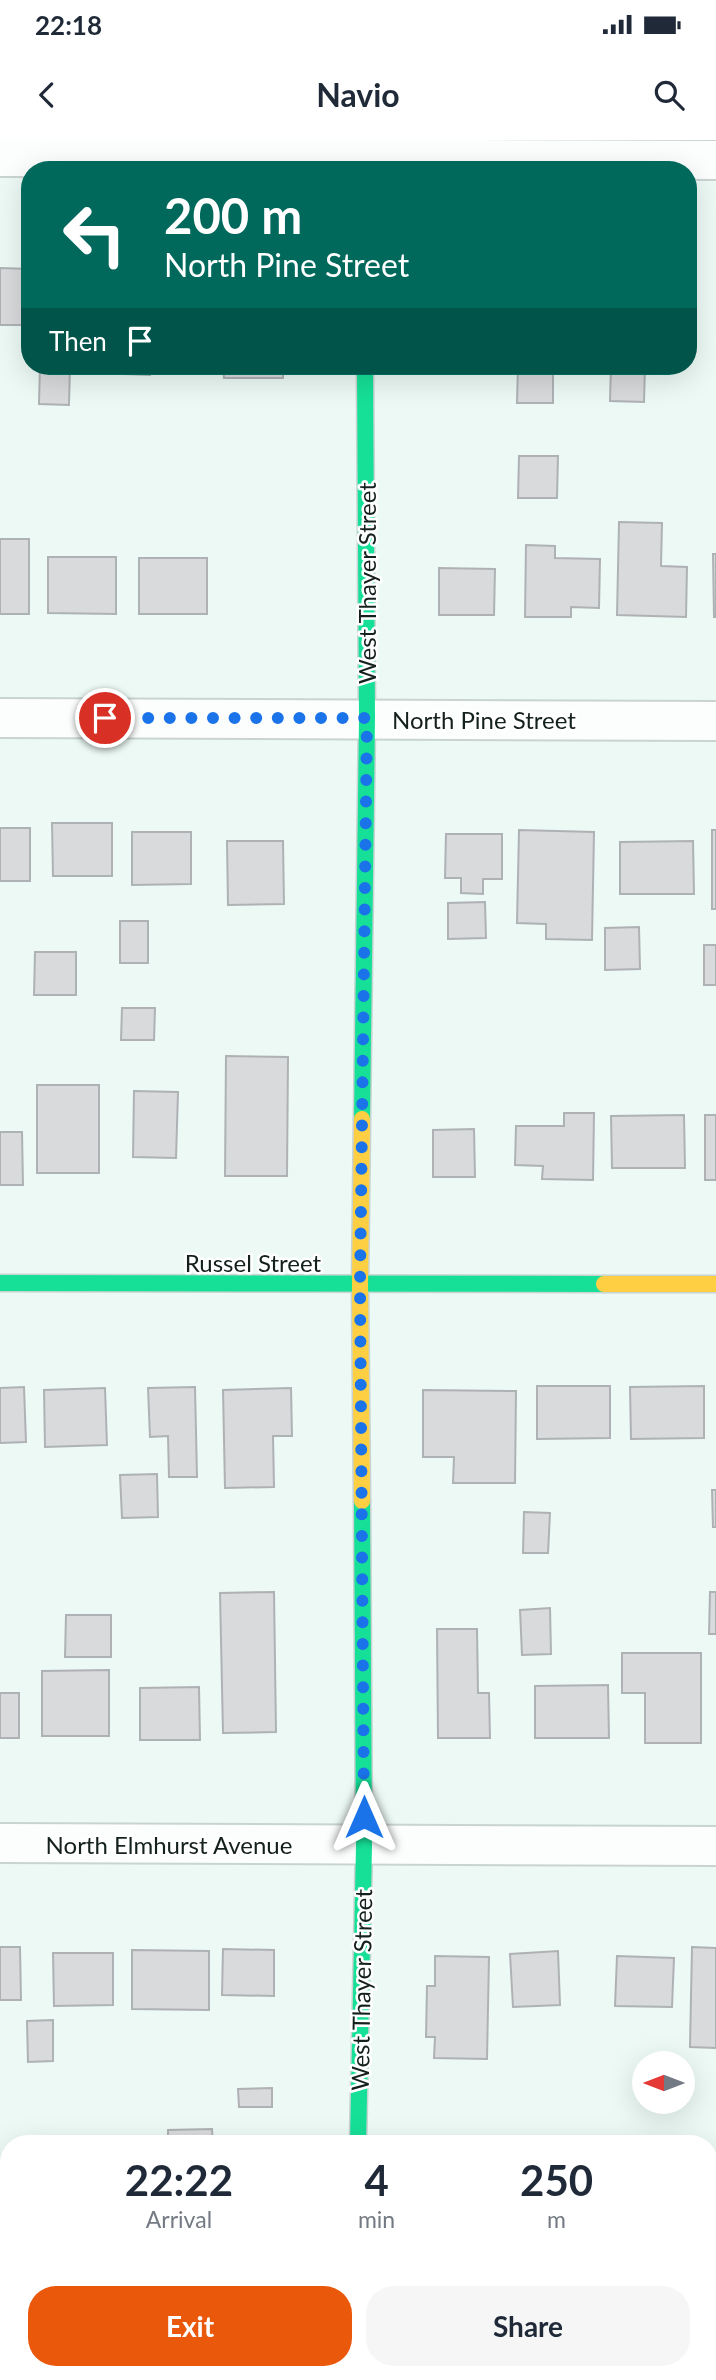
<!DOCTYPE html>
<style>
:root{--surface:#fff;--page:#f6f6f7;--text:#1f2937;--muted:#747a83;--accent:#ea580c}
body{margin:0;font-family:Lato,sans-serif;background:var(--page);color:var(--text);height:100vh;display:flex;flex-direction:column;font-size:26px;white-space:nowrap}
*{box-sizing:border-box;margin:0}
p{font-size:23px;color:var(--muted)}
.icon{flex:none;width:38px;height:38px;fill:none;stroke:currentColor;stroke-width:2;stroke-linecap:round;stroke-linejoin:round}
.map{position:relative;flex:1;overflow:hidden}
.side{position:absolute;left:0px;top:1995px;width:718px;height:245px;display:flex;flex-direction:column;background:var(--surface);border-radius:28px 28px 0 0;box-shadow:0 7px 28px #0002}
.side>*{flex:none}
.top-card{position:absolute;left:21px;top:21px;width:676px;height:214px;border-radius:28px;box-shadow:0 7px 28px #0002;background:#00695c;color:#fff;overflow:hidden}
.needle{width:46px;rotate:270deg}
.tools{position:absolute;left:632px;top:1911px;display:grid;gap:14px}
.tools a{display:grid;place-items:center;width:63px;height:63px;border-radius:50%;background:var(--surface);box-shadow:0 7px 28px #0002;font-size:35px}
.pin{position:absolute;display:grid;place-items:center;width:60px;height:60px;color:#fff;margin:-30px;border:4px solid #fff;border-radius:50%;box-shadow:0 2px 7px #0007}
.me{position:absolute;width:77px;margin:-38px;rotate:0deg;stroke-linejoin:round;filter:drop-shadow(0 0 5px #0008)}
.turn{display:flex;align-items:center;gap:24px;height:147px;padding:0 28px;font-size:32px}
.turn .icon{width:91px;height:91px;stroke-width:2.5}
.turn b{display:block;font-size:49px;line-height:60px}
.then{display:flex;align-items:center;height:66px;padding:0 28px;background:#0003;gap:14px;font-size:26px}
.eta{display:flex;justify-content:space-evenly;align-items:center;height:119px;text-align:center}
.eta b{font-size:42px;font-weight:700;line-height:49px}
.button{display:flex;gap:14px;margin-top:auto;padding:14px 28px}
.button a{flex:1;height:80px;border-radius:28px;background:var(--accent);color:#fff;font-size:28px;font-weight:700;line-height:80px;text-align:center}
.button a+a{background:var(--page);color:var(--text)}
.status{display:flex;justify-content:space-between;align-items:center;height:49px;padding:0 35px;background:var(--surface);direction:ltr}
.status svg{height:19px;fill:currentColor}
header{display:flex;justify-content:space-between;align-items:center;height:91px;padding:0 28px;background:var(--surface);font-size:32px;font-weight:700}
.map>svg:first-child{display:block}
</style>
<div class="status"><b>22:18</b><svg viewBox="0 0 49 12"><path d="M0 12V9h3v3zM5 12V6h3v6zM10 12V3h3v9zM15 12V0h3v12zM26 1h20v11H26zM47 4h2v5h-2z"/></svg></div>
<header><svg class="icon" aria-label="back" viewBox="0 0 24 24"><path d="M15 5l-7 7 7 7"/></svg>Navio<svg class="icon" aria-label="search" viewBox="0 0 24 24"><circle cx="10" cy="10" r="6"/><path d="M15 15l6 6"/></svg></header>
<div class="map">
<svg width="716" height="2240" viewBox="0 0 716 2240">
<rect width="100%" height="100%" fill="#ecf9f5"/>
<!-- building -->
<path fill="#d8dadc" stroke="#afb2b4" stroke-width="2" d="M688 121H692V186H688Z
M0 128 30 129V185H0Z
M40 226H70L69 265 39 264Z
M125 226H150V235L125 234Z
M223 226H283V238H224Z
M518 226H553V263H517Z
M611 226H645L644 262 610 261Z
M519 316H558L557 358H518Z
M619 382 662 383 661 426 687 427 686 477 617 475Z
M0 399H29V474H0Z
M526 405 555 406V418L600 419 599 468 571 467V477H525Z
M713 414H716V477H714Z
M48 417H116V474L48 473Z
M139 418H207V474H139Z
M439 428 495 429 494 475H439Z
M52 683H112V736H53Z
M0 688H30V741H0Z
M519 690 594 692 592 800 546 799V784L517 783Z
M712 690H716V769H712Z
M132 692H191V744L132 745Z
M446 694H502V739H483V754L461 753V738H445Z
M227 701H283L284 764 228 765Z
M693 701 694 754H620V702Z
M485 762 486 798 448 799V763Z
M120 781H148V823H120Z
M639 787 640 829 605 830V788Z
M704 805H716V845H704Z
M35 812H76V855H34Z
M122 868H155L154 900H121Z
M226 916 288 917 287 1036H225Z
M37 945H99V1033H37Z
M134 951 178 952 176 1018 133 1017Z
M564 973H594L593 1040 542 1039 543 1026 515 1025 516 986H564Z
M684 975 685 1028H612L611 976Z
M705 975H716V1040H705Z
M474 989 475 1037H433V990Z
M0 992H22L23 1045H0Z
M537 1246H610V1298L537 1299Z
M704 1246V1298L631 1299 630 1247Z
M24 1247 26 1302 0 1303V1248Z
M195 1247 197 1337H169L168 1296 150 1297 148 1248Z
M105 1248 107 1305 45 1307 44 1250Z
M291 1248 292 1296H273L274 1347 225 1348 223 1250Z
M423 1250 516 1251 515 1343H453L454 1317H423Z
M157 1334 158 1377 122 1378 120 1335Z
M712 1350H716V1387H713Z
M524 1372 550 1373 548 1413H523Z
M274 1452 276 1592 223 1593 220 1453Z
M710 1452H716V1494H709Z
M550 1468 551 1514 522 1515 520 1470Z
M66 1475H111V1517H65Z
M437 1489H477L478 1553H489L490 1598H438Z
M622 1513H701V1603H645V1553H622Z
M109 1530V1596H42V1531Z
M608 1545 609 1598H535V1546Z
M199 1547 200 1600H140V1548Z
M0 1553H19V1598H0Z
M0 1807H20L21 1860H0Z
M692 1807 716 1808V1908L690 1907Z
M223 1809 274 1810V1856L222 1855Z
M132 1810 209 1811V1870L132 1869Z
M558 1811 560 1865 513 1867 510 1814Z
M53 1813H113V1865L54 1866Z
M435 1816 489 1817 487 1919 434 1918 435 1897H426L427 1846H435Z
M617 1816 674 1818 672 1867 615 1866Z
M53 1880V1921L28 1922 27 1881Z
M272 1948V1967H239L238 1949Z
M212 1989 213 2004H168V1990Z
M463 1999V2004H424V2000Z
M541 1999V2004H498L497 2000Z
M709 2018H716V2059H709Z
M0 2101H9V2153H0Z
M709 2102H716V2155H709Z"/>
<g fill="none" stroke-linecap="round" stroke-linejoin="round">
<!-- street casing -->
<g stroke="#c9d4d2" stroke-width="42">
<path id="street" d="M0 17 716 20
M0 578 716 581
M0 1703 716 1706
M354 2240V2231"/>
</g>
<!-- fast casing -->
<g stroke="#c9d4d2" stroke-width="19">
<path id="fast" d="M362 979 367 578 365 226
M0 1143 604 1144
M358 2004 364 1705 362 1361"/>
</g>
<!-- slow casing -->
<g stroke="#c9d4d2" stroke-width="19">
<path id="slow" d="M604 1144H716
M362 1361 360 1145 362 979"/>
</g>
<!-- street -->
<use href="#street" stroke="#fcfefe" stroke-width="38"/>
<!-- fast -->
<use href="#fast" stroke="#16e098" stroke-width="16"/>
<!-- slow -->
<use href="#slow" stroke="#ffcf43" stroke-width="16"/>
</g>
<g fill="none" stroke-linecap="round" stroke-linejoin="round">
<!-- route -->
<path stroke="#1a73e8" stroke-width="12" stroke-dasharray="0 21.6" d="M105 578H367L360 1145 364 1677"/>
</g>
<g text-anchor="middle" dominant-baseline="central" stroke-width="5" stroke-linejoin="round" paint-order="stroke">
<!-- street labels -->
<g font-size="24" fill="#14201d" stroke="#fff">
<text transform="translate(366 443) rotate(-90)">West Thayer Street</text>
<text x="484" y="579">North Pine Street</text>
<text x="253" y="1122">Russel Street</text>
<text x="169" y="1704">North Elmhurst Avenue</text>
<text transform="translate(361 1850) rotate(-89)">West Thayer Street</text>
</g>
</g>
</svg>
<div class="tools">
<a><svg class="needle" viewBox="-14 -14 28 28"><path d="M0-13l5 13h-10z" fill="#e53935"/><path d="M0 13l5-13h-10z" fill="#747a83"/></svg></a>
</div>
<div class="pin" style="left:105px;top:578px;background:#d93025"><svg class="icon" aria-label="arrive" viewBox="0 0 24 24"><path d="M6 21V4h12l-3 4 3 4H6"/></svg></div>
<svg class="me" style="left:364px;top:1677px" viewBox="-20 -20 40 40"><path d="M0-17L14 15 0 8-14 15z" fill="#1a73e8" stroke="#fff" stroke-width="4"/></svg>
<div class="top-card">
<div class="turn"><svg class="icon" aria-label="left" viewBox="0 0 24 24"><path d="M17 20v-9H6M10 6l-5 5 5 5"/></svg><div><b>200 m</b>North Pine Street</div></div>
<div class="then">Then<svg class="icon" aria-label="arrive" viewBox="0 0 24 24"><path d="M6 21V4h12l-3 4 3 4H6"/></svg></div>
</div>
<section class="side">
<div class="eta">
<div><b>22:22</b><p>Arrival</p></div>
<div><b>4</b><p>min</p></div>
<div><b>250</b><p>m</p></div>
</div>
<div class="button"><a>Exit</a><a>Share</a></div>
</section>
</div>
